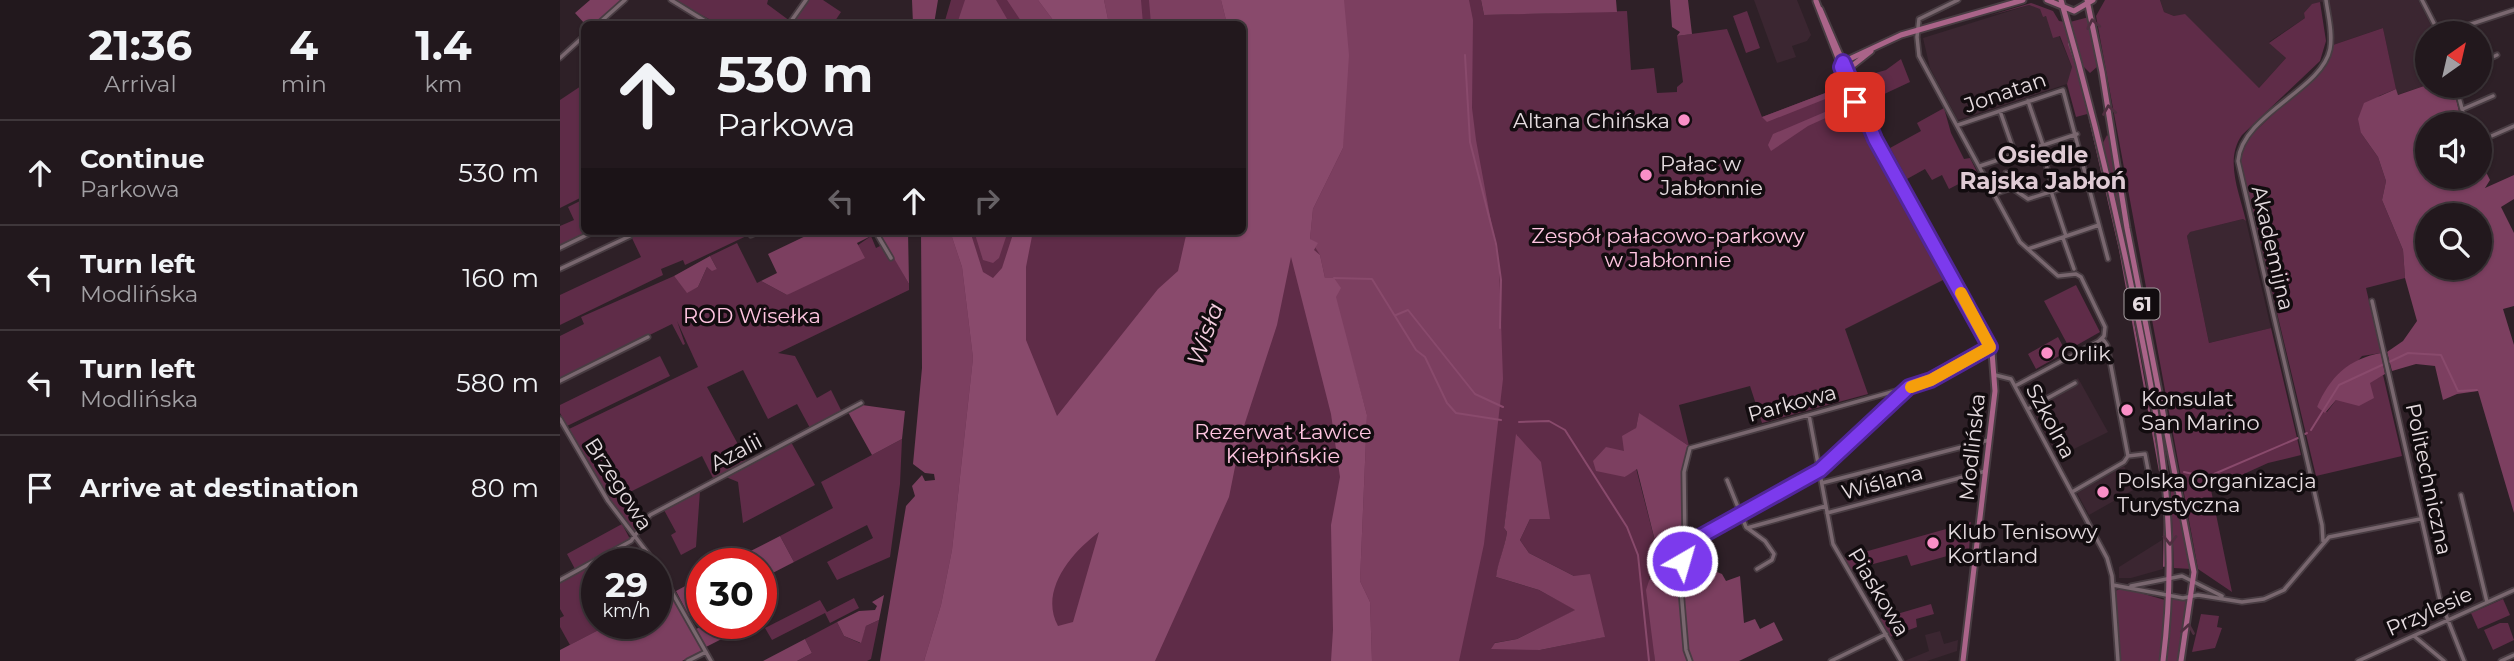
<!DOCTYPE html>
<meta charset="utf-8">
<style>
:root{--surface:#22181d;--page:#2a2126;--text:#f1f3f6;--muted:#a2a0a4;--line:#3f373b}
body{margin:0;font-family:Montserrat,sans-serif;background:var(--page);color:var(--text);height:100vh;display:flex;flex-direction:column;font-size:26px;white-space:nowrap}
*{box-sizing:border-box;margin:0}
p{font-size:23px;color:var(--muted)}
.icon{flex:none;width:38px;height:38px;fill:none;stroke:currentColor;stroke-width:2;stroke-linecap:round;stroke-linejoin:round}
.map{position:relative;flex:1;overflow:hidden}
.drawer{display:flex;flex-direction:column;background:var(--surface);width:560px}
.drawer>*{flex:none}
.banner{position:absolute;left:21px;top:21px;width:665px;height:214px;border-radius:10px;box-shadow:0 2px 5px #0004,0 0 0 2px var(--line);background:#22181d;color:var(--text);overflow:hidden}
.needle{width:46px;rotate:34deg}
.controls{position:absolute;left:1855px;top:21px;display:grid;gap:14px}
.controls a{display:grid;place-items:center;width:77px;height:77px;border-radius:50%;background:var(--surface);box-shadow:0 2px 5px #0004,0 0 0 2px var(--line);font-size:35px}
.speed{position:absolute;left:21px;top:548px;display:flex;gap:14px;font-size:35px;font-weight:700;text-align:center}
.speed>*{display:grid;place-content:center;width:91px;height:91px;border-radius:50%;background:var(--surface);box-shadow:0 2px 5px #0004,0 0 0 2px var(--line);line-height:1}
.speed small{font-size:18px;font-weight:400}
.speed .limit{border:10px solid #d22;background:#fff;color:#111}
.pin{position:absolute;display:grid;place-items:center;width:60px;height:60px;color:#fff;margin:-30px;border-radius:14px;box-shadow:0 4px 10px #0006}
.me{position:absolute;width:77px;margin:-38px;rotate:38deg;stroke-linejoin:round;filter:drop-shadow(0 0 5px #0008)}
.turn{display:flex;align-items:center;gap:24px;height:147px;padding:0 21px;font-size:32px}
.turn .icon{width:91px;height:91px;stroke-width:2.5}
.turn b{display:block;font-size:49px;line-height:60px}
.lanes{display:flex;align-items:center;height:66px;padding:0 21px;background:#0003;justify-content:center;gap:35px;direction:ltr}
.lanes .off{opacity:.35}
.eta{display:flex;justify-content:space-evenly;align-items:center;height:119px;text-align:center}
.eta b{font-size:42px;font-weight:700;line-height:49px}
ul{padding:0;list-style:none}
li{display:flex;align-items:center;gap:21px;height:105px;padding:0 21px;border-top:2px solid var(--line)}
li div{flex:1}
li b{display:block;font-size:26px}
li em{font-style:normal}
main{display:flex;flex:1;min-height:0}
.map>svg:first-child{display:block}
</style>
<main>
<section class="drawer">
<div class="eta">
<div><b>21:36</b><p>Arrival</p></div>
<div><b>4</b><p>min</p></div>
<div><b>1.4</b><p>km</p></div>
</div>
<ul>
<li><svg class="icon" aria-label="ahead" viewBox="0 0 24 24"><path d="M12 20V5M6 11l6-6 6 6"/></svg><div><b>Continue</b><p>Parkowa</p></div><em>530 m</em></li>
<li><svg class="icon" aria-label="left" viewBox="0 0 24 24"><path d="M17 20v-9H6M10 6l-5 5 5 5"/></svg><div><b>Turn left</b><p>Modlińska</p></div><em>160 m</em></li>
<li><svg class="icon" aria-label="left" viewBox="0 0 24 24"><path d="M17 20v-9H6M10 6l-5 5 5 5"/></svg><div><b>Turn left</b><p>Modlińska</p></div><em>580 m</em></li>
<li><svg class="icon" aria-label="arrive" viewBox="0 0 24 24"><path d="M6 21V4h12l-3 4 3 4H6"/></svg><div><b>Arrive at destination</b></div><em>80 m</em></li>
</ul>
</section>
<div class="map">
<svg width="1954" height="661" viewBox="0 0 1954 661">
<rect width="100%" height="100%" fill="#2e2027"/>
<!-- built -->
<path fill="#3b2631" d="M1194 0H1237L1251 35 1247 41 1232 46 1236 57 1217 63Z
M1600 0H1858L1875 33H1867V85L1837 95 1823 28 1773 45 1769 1 1760 2 1745 18 1709 42 1726 58 1699 88 1614 16 1604 12Z
M1469 5 1480 8 1499 36 1512 67 1511 79 1507 84 1398 120 1370 68 1363 38Z
M1683 219 1686 221 1711 328 1649 343 1627 236 1629 232Z
M1518 378 1548 432 1498 457 1472 410Z
M1564 466 1575 489 1529 515 1517 493Z
M1602 540 1603 569 1571 578H1559V567Z
M1380 631 1384 644 1398 640 1397 651 1367 661H1344L1369 651 1365 635Z"/>
<!-- green -->
<path fill="#5f2c48" fill-rule="evenodd" d="M114 0H208L207 4 230 21 227 24H204L196 19 191 24H158Z
M248 0H263L281 12 273 24H231Z
M391 0H921L924 15 1067 11 1071 70 1094 68 1097 93 1117 92V87L1123 82 1117 36 1167 29 1202 117 1284 86 1296 117 1385 279 1285 329 1308 394 1202 423 1190 386 1119 405 1129 446 1079 414 1076 428 1064 452 1065 477 1076 468 1098 553 1089 579 1095 661H364L372 610 384 231H682V24H384ZM957 435 989 519H970L960 540 969 553 1014 576 1044 637 980 650 934 643 957 639 1016 610 979 590 936 577C939 560 945 547 947 532L944 528Z
M1545 0H1600L1604 12 1614 16 1625 14 1699 88 1726 58 1709 43 1745 18 1744 13 1752 4 1760 2 1766 41 1760 61 1682 135C1664 160 1680 194 1686 221L1683 219 1630 232 1627 236 1649 343 1711 328 1741 455 1708 463 1664 483 1650 485 1672 592 1638 569 1536 16Z
M1471 3 1493 11 1499 21 1505 22 1531 113 1516 117 1507 84 1512 67 1500 36 1493 38 1486 16 1483 17 1480 9 1469 5 1428 16Z
M1187 11 1200 48 1186 53 1173 16Z
M1529 17 1538 66 1530 73 1523 66 1510 22Z
M1823 28 1836 89 1819 96 1801 133 1818 157 1826 181 1822 200 1843 250 1845 278 1806 288 1821 353 1802 356 1757 407 1767 412 1776 400 1823 375 1842 456 1756 476 1680 158 1689 137 1740 89C1750 87 1771 58 1773 45Z
M1341 59 1350 82 1320 96 1312 74 1326 70Z
M24 84V196L0 208V100Z
M1384 108 1391 133 1404 159 1410 158 1418 174 1389 189 1382 175 1372 180 1365 169 1347 179 1330 148 1361 131 1357 123Z
M1547 135 1551 140 1631 569 1614 568 1610 471 1543 143Z
M24 199V231H31L0 246V226L14 220 8 207Z
M77 231H197L125 265 123 260 101 269 103 275 0 325V295L81 257 70 234Z
M311 236 316 248 322 245 331 261 335 259 349 284V290L218 353 235 356 257 398 271 390 282 412 250 428 237 404 208 419 183 370 147 387 187 461 154 480 142 456 70 492 84 519 73 534 50 501 9 429 138 367 117 321 125 344 123 345 112 324 0 379V336L24 324 21 317 114 276 127 292 138 287 147 267 157 269 150 256 177 243 197 283 201 281 227 295Z
M1516 285 1540 332 1510 349 1484 301Z
M1498 337 1506 352 1476 369 1468 354Z
M100 356 110 376 7 426 0 413V405Z
M342 439 340 484 330 557 277 580 267 562 313 538 307 525 234 562 220 536 273 508 261 482Z
M231 442 255 485 183 523 178 482 166 477Z
M140 491 136 547 121 555 111 535 116 532 104 510Z
M1411 522 1409 550 1351 566 1347 555 1291 570 1283 558Z
M62 524 70 539 15 569 7 554Z
M27 568 37 585V623H52L10 645 0 627V618L4 616 0 609V582Z
M1563 588 1605 600 1600 661H1560L1555 591Z
M1611 597 1629 599 1617 661H1605Z
M294 598 299 608 270 623 265 613 212 640 205 628 260 600 267 612Z
M1943 599 1950 615 1918 629 1911 613Z
M1371 604 1374 614 1356 619 1357 627 1330 637 1320 619Z
M1641 614 1659 616 1657 627 1662 628 1655 648 1632 652Z
M319 620 311 659 307 661H237L252 653 245 639 277 622 284 636 300 643 306 626Z
M1940 623H1948L1954 640 1933 650 1924 630Z"/>
<!-- forest -->
<path fill="#7c3f60" fill-rule="evenodd" d="M30 0H61L34 24H25L15 13Z
M352 0H378L374 24H353Z
M405 0H436L450 24H397Z
M447 0H478L496 24H463Z
M544 0H581L583 24H549Z
M589 0H661L667 24H591Z
M784 0H909L913 20 912 108 916 140 939 265 943 379 924 544 899 661H812L810 602 800 581 807 415 770 280 765 278 760 255 750 239 753 209 783 148Z
M921 0H1056L1057 12 924 15Z
M1110 0H1128L1132 34 1117 36 1120 32 1112 27Z
M1867 85 1893 86 1902 124H1867V177H1920V160L1930 180 1925 188 1954 175V199L1941 207 1954 233V306L1943 309 1954 345V513L1918 391 1897 394 1883 400 1875 366 1856 364 1832 371 1827 352 1843 341 1857 321 1845 278 1843 250 1822 200 1826 181 1818 157 1801 133 1798 119 1804 103 1836 89 1838 95ZM1867 215H1920V268H1867Z
M1281 87 1283 92 1207 122 1202 117Z
M1286 103 1292 116 1281 111 1248 126 1211 151 1208 145 1213 134Z
M256 231H309L311 236 297 243 305 258 227 295 201 281 217 273 208 254Z
M318 231H348L349 284Z
M361 231H390L402 267 413 358 392 550 381 605 364 661H320L346 506 355 496 352 486 362 475 365 481 375 480 374 474 365 473 353 464 362 368Z
M414 231H448L439 258 433 263 423 260Z
M150 256 157 269 152 271 147 267 138 287 127 293 114 276Z
M1821 353 1825 374 1810 383 1814 398 1799 406 1776 400 1765 413 1757 407C1770 377 1788 359 1821 353Z
M302 405 345 411 342 439 312 455 288 412Z
M1079 413 1129 446 1123 471 1121 567 1125 574C1137 570 1150 569 1162 574L1166 581 1180 576 1184 623 1195 619 1200 629 1214 622 1223 640 1179 661H1095L1086 590 1098 553 1077 469 1065 477 1036 471 1033 461 1046 447 1064 451 1062 436 1076 428Z
M956 434 981 462 990 519H970L960 540 969 553 1014 576 1030 574 1045 637 980 650 931 649 935 643 957 639 1015 610 979 590 936 577C938 561 945 547 947 532L944 528Z
M220 536 234 562 201 579V564L167 563Z
M142 577V610L129 616 116 591Z
M111 592 143 650 122 661H0V650L52 623H96V600Z
M324 595 319 620 306 626 301 643 284 636 277 622 299 611 315 610 317 606 312 602Z
M149 623H193L146 647 136 629Z
M245 639 252 653 237 661H203Z"/>
<!-- water -->
<path fill="#894a6c" fill-rule="evenodd" d="M478 0H544L549 24H496Z
M661 0H784L789 55 783 148 753 209 750 239 758 243 754 250 760 255 765 278H774L781 288 776 297 807 415 800 581 810 602 812 661H771L773 630 771 525 780 477 771 414 731 257 717 325 682 432 669 497 595 661H364L381 605 392 550 413 358 402 267 390 231H410L423 272 433 278 442 268 454 231H473L466 267V340L497 416 598 289 618 271 627 231H640L646 237 654 231H682V24H667ZM539 532 513 622 498 626C479 591 511 553 539 532Z"/>
<g fill="none" stroke-linecap="round" stroke-linejoin="round">
<!-- stream -->
<path stroke="#894a6c" stroke-width="2" d="M1509 44 1519 73
M905 55 910 142 936 244 941 280 940 328
M1523 89 1560 250 1603 488
M774 278 812 279 856 350 865 357 887 403 896 413 941 420
M836 315 848 310 915 394 943 407
M1829 362 1848 353 1881 355 1898 391 1917 390
M959 422 989 421 1005 430 1067 527 1078 555 1089 661
M1751 430 1779 385 1822 365
M1745 434 1747 433
M1624 472 1647 477 1738 438
M1604 566 1605 515"/>
<!-- minor casing -->
<g stroke="#483c42" stroke-width="7">
<path id="minor" d="M111 0 150 24
M1398 0 1359 19 1357 37 1359 56 1460 242 1498 276 1516 274 1521 277 1545 327 1544 336 1539 341 1455 386
M1862 0 1879 33
M38 24 65 0
M229 24 246 0
M1884 33 1954 10
M0 58 24 36
M1920 63 1937 55
M1896 86 1906 124
M1468 101 1483 145
M1903 109 1933 96
M1440 111 1455 154
M1398 125 1503 90 1548 259
M1920 141 1954 126
M1480 146 1494 190
M1420 166 1517 134
M1446 173 1450 188
M1491 191 1506 236
M1434 194 1452 188 1468 199 1528 180
M315 231 331 258
M191 235 200 231
M1503 238 1514 269
M0 248 35 231
M1468 249 1539 225
M0 269 70 236
M1812 301 1880 600 1904 661
M1435 375 1451 379 1547 558 1552 576 1558 661
M0 381 88 337
M1468 409 1515 383
M1249 415 1273 544 1341 661
M0 419 48 501 96 564
M1568 456 1585 454 1591 485
M1167 480 1186 527 1205 541 1214 554 1212 560 1197 569
M1262 483 1429 440
M1512 492 1564 462 1568 456 1547 345 1542 338
M1901 495 1927 602
M1267 513 1426 471
M1187 528 1266 506
M1763 541 1762 525 1678 161C1682 114 1762 90 1770 49 1773 33 1768 15 1766 0
M1125 545 1260 470 1348 389
M96 564 151 661
M0 580 71 541 90 515 301 403
M1553 585 1623 598 1638 595 1682 602 1704 599 1724 590 1769 537 1860 519
M1571 586 1622 576 1662 596
M1854 636 1884 661
M128 661 146 652
M1130 661 1126 650 1120 578 1125 545 1124 472 1130 448 1364 383 1430 347
M1271 661 1326 634
M1798 661 1954 590
M1941 661 1954 655"/>
</g>
<!-- major casing -->
<g stroke="#483c42" stroke-width="9">
<path id="major" d="M1487 0 1514 11 1533 0
M1501 0C1531 104 1556 208 1577 314 1602 438 1619 534 1603 661
M1527 0 1542 72 1567 228 1634 572 1621 661
M1256 1 1295 102 1432 352 1435 391 1403 661
M1260 9 1309 122
M1281 67 1283 62 1341 35 1463 0
M1287 70 1311 51"/>
</g>
<!-- minor -->
<use href="#minor" stroke="#79676f" stroke-width="3.5"/>
<!-- major -->
<use href="#major" stroke="#aa6489" stroke-width="5"/>
</g>
<!-- one-way arrows -->
<defs><path id="oneway-chevron" d="M-2-3.5L2.5 0L-2 3.5" fill="none" stroke-width="1.6" stroke-linecap="round" stroke-linejoin="round" transform="scale(1.75)"/></defs>
<g stroke="#4f2f40">
<use href="#oneway-chevron" transform="translate(1533 24) rotate(-101)"/>
<use href="#oneway-chevron" transform="translate(1549 110) rotate(-99)"/>
<use href="#oneway-chevron" transform="translate(1610 540) rotate(90)"/>
<use href="#oneway-chevron" transform="translate(1628 629) rotate(-81)"/>
</g>
<g fill="none" stroke-linecap="round" stroke-linejoin="round">
<!-- route casing -->
<g stroke="#51269a" stroke-width="18">
<path id="route" d="M1122 561 1125 545 1260 470 1349 387 1371 380 1430 347 1315 139 1283 62 1281 67 1295 102"/>
</g>
<!-- route -->
<use href="#route" stroke="#7c3aed" stroke-width="12"/>
<!-- slow -->
<path stroke="#f59e0b" stroke-width="12" d="M1351 387 1371 380 1430 347 1401 293"/>
</g>
<!-- markers -->
<g fill="#fa8fc7" stroke="#120c0f" stroke-width="2.5">
<circle cx="1124" cy="120" r="7"/>
<circle cx="1086" cy="175" r="7"/>
<circle cx="1487" cy="353" r="7"/>
<circle cx="1567" cy="410" r="7"/>
<circle cx="1543" cy="492" r="7"/>
<circle cx="1373" cy="543" r="7"/>
</g>
<g text-anchor="middle" dominant-baseline="central" stroke-width="7" stroke-linejoin="round" paint-order="stroke">
<!-- shield labels -->
<rect fill="#120c0f" stroke="#a69ea1" stroke-width="2" x="1564.5" y="288.5" width="35" height="31" rx="5"/>
<g font-size="19" font-weight="bold" fill="#e6dce0">
<text x="1582" y="304">61</text>
</g>
<!-- street labels -->
<g font-size="21" fill="#e6dce0" stroke="#120c0f">
<text transform="translate(1445 92) rotate(-19)">Jonatan</text>
<text transform="translate(1713 248) rotate(77)">Akademijna</text>
<text transform="translate(1232 403) rotate(-15)">Parkowa</text>
<text transform="translate(1491 421) rotate(62)">Szkolna</text>
<text transform="translate(1412 447) rotate(-84)">Modlińska</text>
<text transform="translate(176 452) rotate(-28)">Azalii</text>
<text transform="translate(1869 479) rotate(78)">Politechniczna</text>
<text transform="translate(1322 482) rotate(-15)">Wiślana</text>
<text transform="translate(59 484) rotate(57)">Brzegowa</text>
<text transform="translate(1319 592) rotate(59)">Piaskowa</text>
<text transform="translate(1869 611) rotate(-24)">Przylesie</text>
</g>
<!-- poi labels -->
<g font-size="21" fill="#e6dce0" stroke="#120c0f" text-anchor="start">
<text x="1110" y="120" text-anchor="end">Altana Chińska</text>
<text x="1100" y="163">Pałac w<tspan x="1100" dy="24">Jabłonnie</tspan></text>
<text x="1501" y="353">Orlik</text>
<text x="1581" y="398">Konsulat<tspan x="1581" dy="24">San Marino</tspan></text>
<text x="1557" y="480">Polska Organizacja<tspan x="1557" dy="24">Turystyczna</tspan></text>
<text x="1387" y="531">Klub Tenisowy<tspan x="1387" dy="24">Kortland</tspan></text>
</g>
<!-- park labels -->
<g font-size="21" fill="#ffc5e1" stroke="#120c0f">
<text x="1108" y="235">Zespół pałacowo-parkowy<tspan x="1108" dy="24">w Jabłonnie</tspan></text>
<text x="192" y="315">ROD Wisełka</text>
<text x="723" y="431">Rezerwat Ławice<tspan x="723" dy="24">Kiełpińskie</tspan></text>
</g>
<!-- neighbourhood labels -->
<g font-size="23" font-weight="bold" fill="#dfcbd4" stroke="#120c0f">
<text x="1483" y="155">Osiedle<tspan x="1483" dy="26">Rajska Jabłoń</tspan></text>
</g>
<!-- water labels -->
<g font-size="23" font-style="italic" fill="#f5cee0" stroke="#120c0f">
<text transform="translate(645 334) rotate(-70)">Wisła</text>
</g>
</g>
</svg>
<div class="controls">
<a><svg class="needle" viewBox="-14 -14 28 28"><path d="M0-13l5 13h-10z" fill="#e53935"/><path d="M0 13l5-13h-10z" fill="#a2a0a4"/></svg></a>
<a><svg class="icon" aria-label="sound" viewBox="0 0 24 24"><path d="M4 9h4l5-4v14l-5-4H4zM17 9q2 3 0 6"/></svg></a>
<a><svg class="icon" aria-label="search" viewBox="0 0 24 24"><circle cx="10" cy="10" r="6"/><path d="M15 15l6 6"/></svg></a>
</div>
<div class="speed"><div>29<small>km/h</small></div><div class="limit">30</div></div>
<div class="pin" style="left:1295px;top:102px;background:#d93025"><svg class="icon" aria-label="arrive" viewBox="0 0 24 24"><path d="M6 21V4h12l-3 4 3 4H6"/></svg></div>
<svg class="me" style="left:1122px;top:561px" viewBox="-20 -20 40 40"><circle r="17" fill="#7c3aed" stroke="#fff" stroke-width="3"/><path d="M0-11L8 9 0 5-8 9z" fill="#fff"/></svg>
<div class="banner">
<div class="turn"><svg class="icon" aria-label="ahead" viewBox="0 0 24 24"><path d="M12 20V5M6 11l6-6 6 6"/></svg><div><b>530 m</b>Parkowa</div></div>
<div class="lanes"><svg class="icon off" aria-label="left" viewBox="0 0 24 24"><path d="M17 20v-9H6M10 6l-5 5 5 5"/></svg><svg class="icon" aria-label="ahead" viewBox="0 0 24 24"><path d="M12 20V5M6 11l6-6 6 6"/></svg><svg class="icon off" aria-label="right" viewBox="0 0 24 24"><path d="M7 20v-9h11M14 6l5 5-5 5"/></svg></div>
</div>
</div>
</main>
